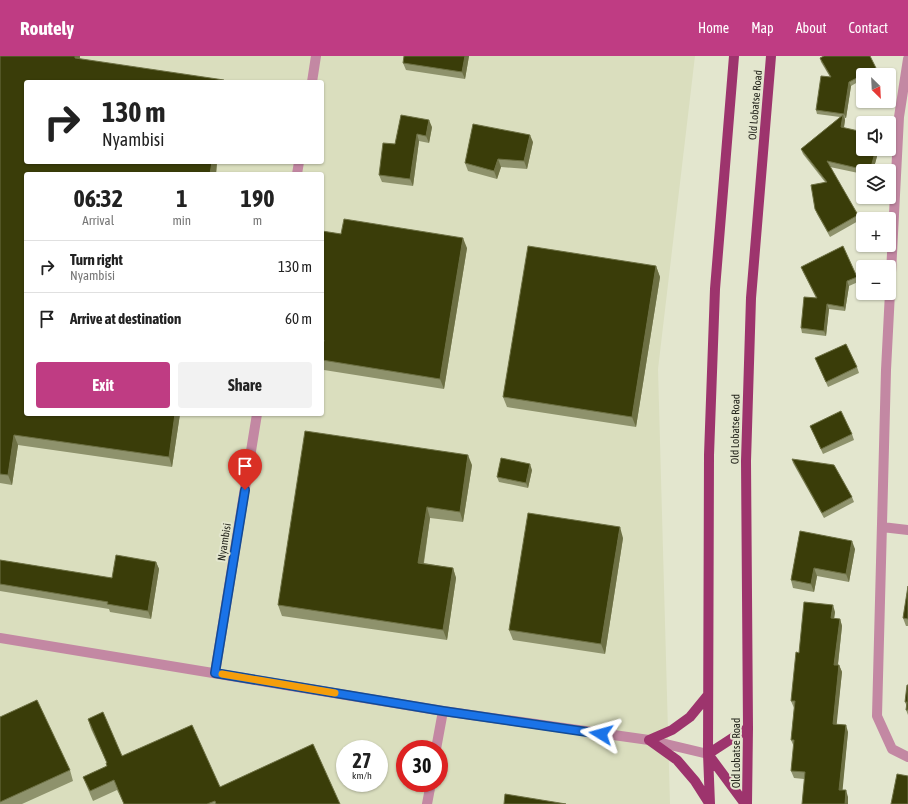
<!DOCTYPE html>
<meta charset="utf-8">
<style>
:root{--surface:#fff;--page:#f2f2f2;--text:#222;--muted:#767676;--line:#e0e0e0;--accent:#bf3c83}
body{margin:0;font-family:"Asap Condensed",sans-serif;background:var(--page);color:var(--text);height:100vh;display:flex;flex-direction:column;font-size:15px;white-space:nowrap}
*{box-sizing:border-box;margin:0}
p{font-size:13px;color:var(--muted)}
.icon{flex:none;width:22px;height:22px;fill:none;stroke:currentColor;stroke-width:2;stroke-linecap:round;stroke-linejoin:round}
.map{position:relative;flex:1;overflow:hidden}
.drawer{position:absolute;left:24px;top:116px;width:300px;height:244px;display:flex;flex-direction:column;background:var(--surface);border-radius:4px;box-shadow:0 1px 3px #0004}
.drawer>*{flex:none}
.hud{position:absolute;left:24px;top:24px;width:300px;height:84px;border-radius:4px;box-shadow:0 1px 3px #0004;background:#fff;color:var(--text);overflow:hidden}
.needle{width:26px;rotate:156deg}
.fabs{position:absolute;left:856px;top:12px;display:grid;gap:8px}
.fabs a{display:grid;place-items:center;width:40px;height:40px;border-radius:4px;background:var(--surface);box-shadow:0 1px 3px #0004;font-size:20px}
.speed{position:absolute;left:336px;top:684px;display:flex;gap:8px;font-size:20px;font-weight:700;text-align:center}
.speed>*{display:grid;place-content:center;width:52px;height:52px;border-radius:50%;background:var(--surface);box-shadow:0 1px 3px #0004;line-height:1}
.speed small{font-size:10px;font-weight:400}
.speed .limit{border:6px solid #d22;background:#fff;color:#111}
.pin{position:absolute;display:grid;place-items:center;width:34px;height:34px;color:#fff;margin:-41px -17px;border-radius:50% 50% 50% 0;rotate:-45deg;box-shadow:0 0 4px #0007}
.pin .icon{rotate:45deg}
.me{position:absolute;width:44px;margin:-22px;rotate:278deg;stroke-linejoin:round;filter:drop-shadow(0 0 3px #0008)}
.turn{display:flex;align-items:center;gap:14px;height:84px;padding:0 12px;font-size:18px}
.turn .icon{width:52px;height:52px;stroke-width:2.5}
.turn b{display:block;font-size:28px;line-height:34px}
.eta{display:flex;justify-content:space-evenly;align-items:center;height:68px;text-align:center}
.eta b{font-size:24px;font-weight:700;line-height:28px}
.primary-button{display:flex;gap:8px;margin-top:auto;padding:8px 12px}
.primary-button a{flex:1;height:46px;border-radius:4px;background:var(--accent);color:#fff;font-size:16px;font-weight:700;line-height:46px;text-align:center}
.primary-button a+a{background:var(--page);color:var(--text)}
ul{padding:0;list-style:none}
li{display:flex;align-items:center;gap:12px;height:52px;padding:0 12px;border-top:1px solid var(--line)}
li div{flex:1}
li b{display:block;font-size:15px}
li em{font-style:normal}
header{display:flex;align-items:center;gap:24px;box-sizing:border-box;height:56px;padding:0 20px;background:var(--accent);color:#fff}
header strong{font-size:19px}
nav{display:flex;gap:22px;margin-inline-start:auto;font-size:14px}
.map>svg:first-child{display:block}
</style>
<header>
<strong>Routely</strong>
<nav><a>Home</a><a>Map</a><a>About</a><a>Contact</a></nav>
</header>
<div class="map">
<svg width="908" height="748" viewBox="0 0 908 748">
<rect width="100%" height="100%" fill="#e3e6ce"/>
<!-- built -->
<path fill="#dadebe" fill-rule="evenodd" d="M0 0H695L658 313 670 748H0ZM26 26H322V106H26ZM26 118H322V358H26ZM345 693H379V727H345ZM405 693H439V727H405Z"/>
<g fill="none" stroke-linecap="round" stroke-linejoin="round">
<!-- minor -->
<path stroke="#c388a3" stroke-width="10" d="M908 3 899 61 886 314 877 660 892 693 908 701
M312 26 316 0
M297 118 299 106
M882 471 908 474
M0 582 443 655 649 684 708 698
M215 617 257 358
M436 693 443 655
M427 748 431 727"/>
<!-- primary -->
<path stroke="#9d346d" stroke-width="10" d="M708 639 690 661 672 674 649 684 677 704 695 725 709 747
M710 748 708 698 709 399 715 233 734 0
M745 748 708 698 748 672
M747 748 748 672 746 405 751 242 771 0"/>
</g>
<!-- wall -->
<path fill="#8e926c" d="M0 0H80V3L217 106 216 118H26V358H180L172 411 18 389 12 429 0 427Z
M469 0 465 23 406 14 403 7Z
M820 2 876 12 877 16 871 19H863V23L851 30 846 62H845V64L844 72 863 93H879L873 115H863V118L830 111 858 159 860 164 830 181 817 158 815 153 825 126 803 98 801 93 840 61 817 58 816 54 830 21 821 6Z
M432 71 429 87 419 85 413 130 382 126 379 119 395 88Z
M533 86 527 113 501 111 497 123 468 115 465 107Z
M322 175 341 178 467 192 444 333 324 314 322 309Z
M656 210 660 221 636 371 507 351 503 341Z
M801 211 857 221 858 226 849 230 845 255 829 253 826 280 802 277 801 272 816 242 803 216Z
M815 302 857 311 859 317 828 331Z
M810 370 852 378 854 384 823 398Z
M792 403 852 441 854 446 824 462 793 407Z
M472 409 463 466 430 462 424 507 453 512 456 522 447 584 282 560 278 549Z
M532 414 528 432 499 426 497 421Z
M800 475 855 493 849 526 817 520 814 536 793 532 791 524Z
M623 482 605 598 513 584 509 574Z
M0 504 112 522 156 506 159 513 151 563 110 556 109 553 0 535Z
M908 530V570H906L903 562Z
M835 556 834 563H840L842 570 838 609H839L842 616 836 668 848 676 842 734 848 741 804 723 794 722 791 715 794 691 791 684 794 652 791 645 799 597Z
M908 629V659L906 654 907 651 905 646Z
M0 661 70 714 73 725 22 748H0Z
M88 663 122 700 220 731 340 748H124L117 734 93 745 87 731 83 721 107 710V707L91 673Z"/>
<!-- shaded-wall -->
<path fill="#6d7044" d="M75 0H80L78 12 75 2Z
M465 0H469L465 23 462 16Z
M849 26 851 30 846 62 844 58Z
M843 59 845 64 843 76 841 71Z
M429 64 432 71 429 87 426 80Z
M417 78 419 85 413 130 410 123Z
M530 79 533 86 527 113 524 105Z
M876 93H879L873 115H870Z
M498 103 501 111 497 123 494 115Z
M212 106H217L216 118H210Z
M463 182 467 192 444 333 440 323Z
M656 210 660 221 636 371 632 361Z
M847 225 849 230 845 255 844 251Z
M827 248 829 253 826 280 824 275Z
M175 358H180L172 411 169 401Z
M14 379 18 389 12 429 8 419Z
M468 399 472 409 463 466 460 456Z
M530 408 532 414 528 432 526 427Z
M427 451 430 462 422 517 418 507Z
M620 471 623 482 605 598 601 588Z
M852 485 855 493 849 526 846 518Z
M156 506 159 513 151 563 148 555Z
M453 512 456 522 447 584 443 574Z
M814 512 817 520 814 536 811 528Z
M833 549 835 556 833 569 831 562Z
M840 563 842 570 837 616 834 609Z
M839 609 842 616 836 675 833 668Z
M846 669 848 676 842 740 839 734Z
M846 734 848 741V748H845Z"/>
<!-- building -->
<path fill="#3a3d09" stroke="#6d7044" d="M0 0H75V2L224 24V26H26V106H212L210 118H26V358H175L169 401 14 379 8 419 0 418Z
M404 0H465L462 16 403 7Z
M824 0H870L876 12 849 26 844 58 816 54 821 20 831 21 820 2Z
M401 59 429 64 426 80 417 78 410 123 379 119 383 87 395 88Z
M843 59 841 71 863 76V93H876L870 115 827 105 858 159 828 176 815 153 811 129 827 126 801 93Z
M473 68 530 79 524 105 498 103 494 115 465 107Z
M344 163 463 182 440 323 322 304V293L324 284H322V175L341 178Z
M528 190 656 210 632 361 503 341Z
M843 190 857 221 847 225 844 251 827 248 824 275 801 272 804 241 817 242 801 211Z
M846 288 857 311 826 326 815 302Z
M841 355 852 378 821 393 810 370Z
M305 375 468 399 460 456 427 451 418 507 453 512 443 574 278 549Z
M501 402 530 408 526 427 497 421Z
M792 403 834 409 852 441 822 457Z
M528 457 620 471 601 588 509 574Z
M800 475 852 485 846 518 814 512 811 528 791 524Z
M116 499 156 506 148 555 107 548 108 546 0 528V504L112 522Z
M908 530V563L903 562Z
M804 546 833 549 831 562 840 563 834 609H839L833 668 846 669 839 734H846L845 748H847H802L805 716 791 715 794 684H791L795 645H791L796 596 799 597Z
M907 629H908V654H906L907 646H905Z
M37 644 70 714 0 746V661Z
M103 656 122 700 192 669 220 731 313 688 340 748H216L215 745 207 748H124L114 724 90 735 83 721 107 710 106 707H107L88 663Z
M897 718 908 720V748H891Z
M505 738 566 748H504Z"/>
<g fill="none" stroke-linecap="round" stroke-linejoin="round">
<!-- route casing -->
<g stroke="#114b97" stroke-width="10">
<path id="route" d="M245 434 215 617 443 655 601 678"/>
</g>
<!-- route -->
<use href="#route" stroke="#1a73e8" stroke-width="7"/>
<!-- slow -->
<path stroke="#f59e0b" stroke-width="7" d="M222 618 335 637"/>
</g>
<g text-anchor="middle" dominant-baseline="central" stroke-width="4" stroke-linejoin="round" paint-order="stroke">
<!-- street labels -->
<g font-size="11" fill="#25261d" stroke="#e3e6ce">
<text transform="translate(755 49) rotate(-85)">Old Lobatse Road</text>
<text transform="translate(735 373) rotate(-89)">Old Lobatse Road</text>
<text transform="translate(224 486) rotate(-81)">Nyambisi</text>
<text transform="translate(736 697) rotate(-90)">Old Lobatse Road</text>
</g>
</g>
</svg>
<div class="fabs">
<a><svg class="needle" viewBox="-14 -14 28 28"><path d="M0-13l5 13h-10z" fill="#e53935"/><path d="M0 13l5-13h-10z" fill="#767676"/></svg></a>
<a><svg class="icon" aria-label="sound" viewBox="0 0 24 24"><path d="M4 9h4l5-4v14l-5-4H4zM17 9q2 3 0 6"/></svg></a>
<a><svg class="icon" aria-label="layers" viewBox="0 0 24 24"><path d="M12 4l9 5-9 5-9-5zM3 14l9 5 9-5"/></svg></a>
<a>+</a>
<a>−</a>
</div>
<div class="speed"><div>27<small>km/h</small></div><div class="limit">30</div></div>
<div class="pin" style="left:245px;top:434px;background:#d93025"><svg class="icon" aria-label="arrive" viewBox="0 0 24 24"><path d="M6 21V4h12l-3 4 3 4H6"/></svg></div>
<svg class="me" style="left:601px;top:678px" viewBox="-20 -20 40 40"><path d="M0-17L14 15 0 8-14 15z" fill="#1a73e8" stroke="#fff" stroke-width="4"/></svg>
<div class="hud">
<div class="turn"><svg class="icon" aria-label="right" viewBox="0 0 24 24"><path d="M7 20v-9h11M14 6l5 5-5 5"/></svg><div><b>130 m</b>Nyambisi</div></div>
</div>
<section class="drawer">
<div class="eta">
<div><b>06:32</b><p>Arrival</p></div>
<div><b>1</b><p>min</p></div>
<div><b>190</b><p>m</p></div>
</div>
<ul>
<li><svg class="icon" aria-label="right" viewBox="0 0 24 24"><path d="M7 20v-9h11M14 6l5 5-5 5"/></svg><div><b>Turn right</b><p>Nyambisi</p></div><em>130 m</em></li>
<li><svg class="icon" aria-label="arrive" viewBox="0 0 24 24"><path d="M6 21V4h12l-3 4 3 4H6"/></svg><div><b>Arrive at destination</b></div><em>60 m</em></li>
</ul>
<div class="primary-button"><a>Exit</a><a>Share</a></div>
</section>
</div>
